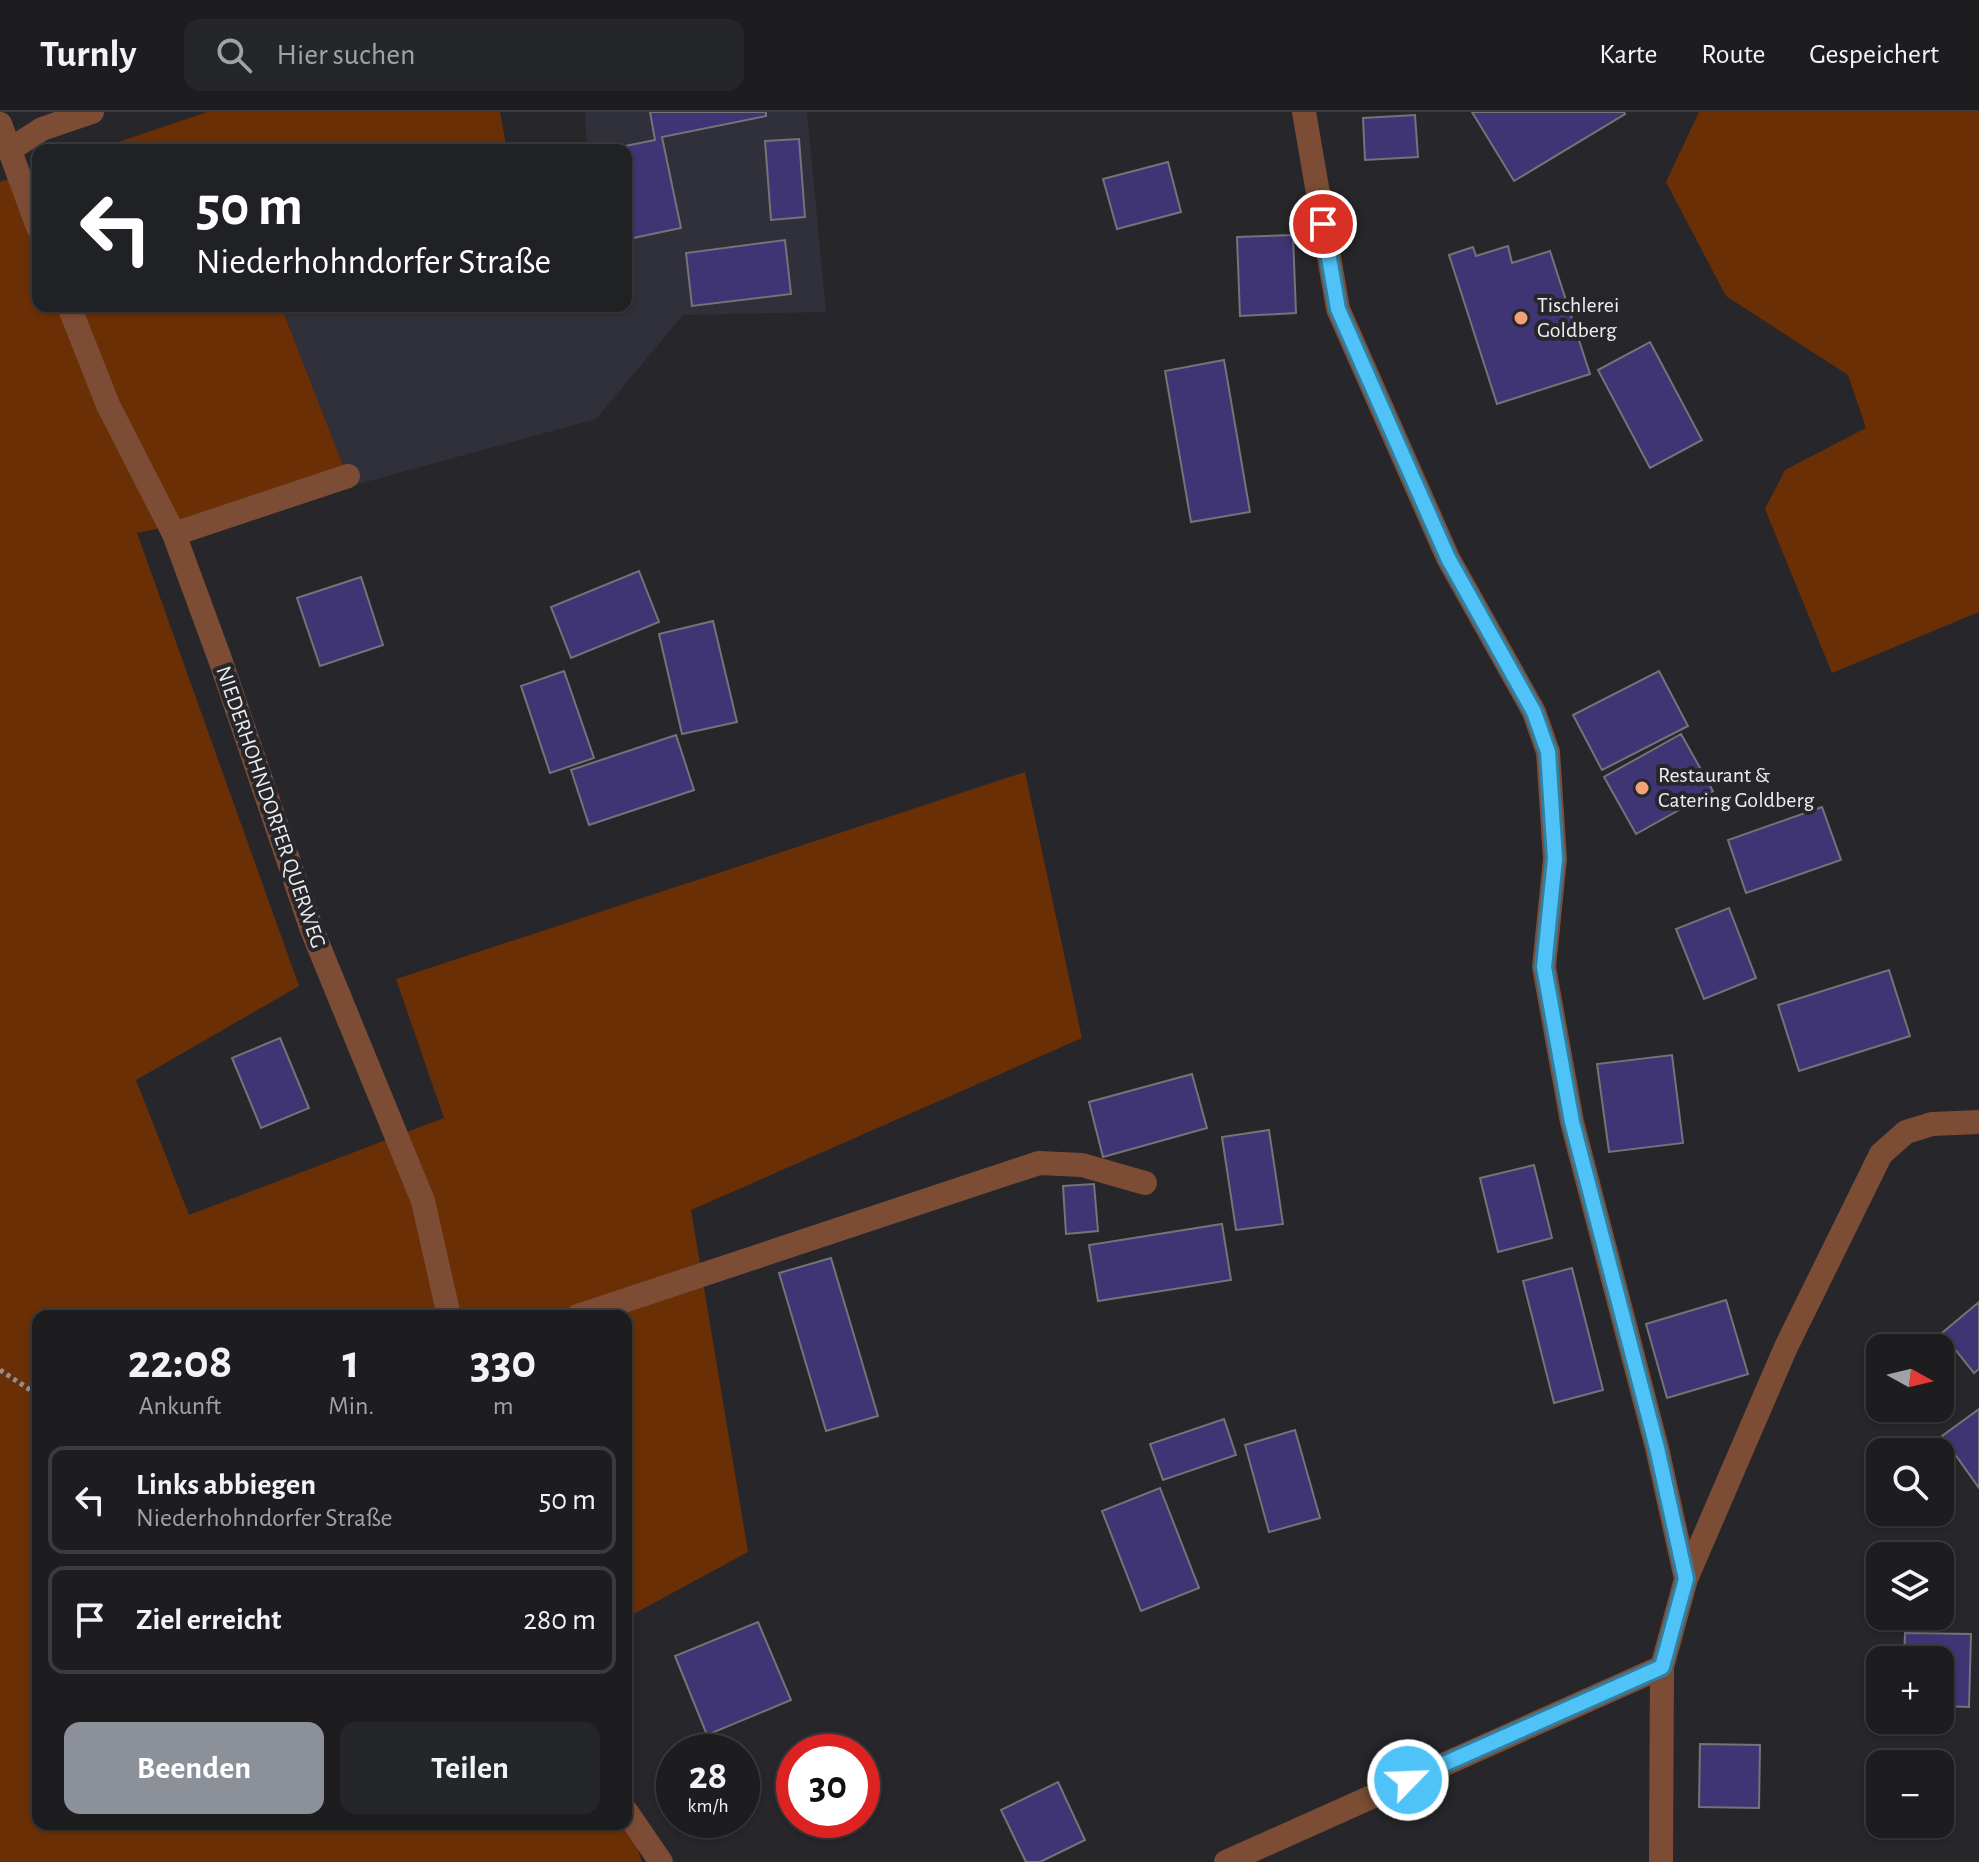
<!DOCTYPE html>
<html lang="de">
<meta charset="utf-8">
<style>
:root{--surface:#1d1d20;--page:#252629;--text:#f1f3f6;--muted:#a0a2a5;--line:#3b3b3e;--accent:#8c9099}
body{margin:0;font-family:"Alegreya Sans",sans-serif;background:var(--page);color:var(--text);height:100vh;display:flex;flex-direction:column;font-size:30px;white-space:nowrap}
*{box-sizing:border-box;margin:0}
p{font-size:26px;color:var(--muted)}
.icon{flex:none;width:44px;height:44px;fill:none;stroke:currentColor;stroke-width:2;stroke-linecap:round;stroke-linejoin:round}
.map{position:relative;flex:1;overflow:hidden}
.panel{position:absolute;left:32px;top:1198px;width:600px;height:520px;display:flex;flex-direction:column;background:var(--surface);border-radius:16px;box-shadow:0 2px 6px #0004,0 0 0 2px var(--line)}
.panel>*{flex:none}
.top-card{position:absolute;left:32px;top:32px;width:600px;height:168px;border-radius:16px;box-shadow:0 2px 6px #0004,0 0 0 2px var(--line);background:#202124;color:#fff;overflow:hidden}
.needle{width:52px;rotate:98deg}
.buttons{position:absolute;left:1866px;top:1222px;display:grid;gap:16px}
.buttons a{display:grid;place-items:center;width:88px;height:88px;border-radius:16px;background:var(--surface);box-shadow:0 2px 6px #0004,0 0 0 2px var(--line);font-size:40px}
.speed{position:absolute;left:656px;top:1622px;display:flex;gap:16px;font-size:40px;font-weight:700;text-align:center}
.speed>*{display:grid;place-content:center;width:104px;height:104px;border-radius:50%;background:var(--surface);box-shadow:0 2px 6px #0004,0 0 0 2px var(--line);line-height:1}
.speed small{font-size:20px;font-weight:400}
.speed .limit{border:12px solid #d22;background:#fff;color:#111}
.pin{position:absolute;display:grid;place-items:center;width:68px;height:68px;color:#fff;margin:-34px;border:4px solid #fff;border-radius:50%;box-shadow:0 2px 8px #0007}
.me{position:absolute;width:88px;margin:-44px;rotate:66deg;stroke-linejoin:round;filter:drop-shadow(0 0 6px #0008)}
.turn{display:flex;align-items:center;gap:28px;height:168px;padding:0 32px;font-size:36px}
.turn .icon{width:104px;height:104px;stroke-width:2.5}
.turn b{display:block;font-size:56px;line-height:68px}
.eta{display:flex;justify-content:space-evenly;align-items:center;height:136px;text-align:center}
.eta b{font-size:48px;font-weight:600;line-height:56px}
.cta{display:flex;gap:16px;margin-top:auto;padding:16px 32px}
.cta a{flex:1;height:92px;border-radius:16px;background:var(--accent);color:#fff;font-size:32px;font-weight:600;line-height:92px;text-align:center}
.cta a+a{background:var(--page);color:var(--text)}
ul{padding:0;list-style:none}
li{display:flex;align-items:center;gap:24px;height:108px;margin:0 16px 12px;padding:0 16px;border:4px solid var(--line);border-radius:16px}
li div{flex:1}
li b{display:block;font-size:30px}
li em{font-style:normal}
header{display:flex;align-items:center;gap:48px;box-sizing:border-box;height:112px;padding:0 40px;background:var(--surface);border-bottom:2px solid var(--line)}
header strong{font-size:38px}
nav{display:flex;gap:44px;margin-inline-start:auto;font-size:28px}
.search{width:560px;height:72px;background:var(--page);display:flex;align-items:center;gap:20px;box-sizing:border-box;padding:0 28px;border-radius:16px;color:var(--muted);font-size:30px}
.map>svg:first-child{display:block}
</style>
<header>
<strong>Turnly</strong>
<div class="search"><svg class="icon" aria-label="search" viewBox="0 0 24 24"><circle cx="10" cy="10" r="6"/><path d="M15 15l6 6"/></svg>Hier suchen</div>
<nav><a>Karte</a><a>Route</a><a>Gespeichert</a></nav>
</header>
<div class="map">
<svg width="1979" height="1750" viewBox="0 0 1979 1750">
<rect width="100%" height="100%" fill="#27272b"/>
<!-- built -->
<path fill="#30303a" d="M585 0H807L826 200 683 203 596 307 351 374 281 194H626V38H587Z"/>
<!-- green -->
<path fill="#6b2f06" d="M207 0H500L507 38H95Z
M1699 0H1979V500L1832 561 1765 397 1785 358 1866 316 1848 263 1726 184 1666 70Z
M38 57V194H281L351 374 137 421 299 874 136 968 189 1103 444 1006 396 867 1025 660 1082 926 691 1098 748 1440 626 1506V1204H38V1712H626V1702L642 1750H0V70Z"/>
<!-- building -->
<path fill="#403574" stroke="#737378" stroke-width="2" d="M650 0H766V4L662 25 681 116 633 126 626 90V38H615V36L655 28Z
M1472 0H1624L1625 2 1514 69Z
M1415 3 1418 45 1365 48 1363 6Z
M799 27 805 105 771 108 765 29Z
M1168 50 1181 100 1117 117 1103 67Z
M1293 123 1296 201 1240 204 1237 125Z
M785 128 791 182 692 194 686 141Z
M1508 134 1512 151 1550 139 1590 262 1497 292 1449 143 1473 135 1476 144Z
M1650 230 1702 328 1650 356 1598 258Z
M1224 248 1250 400 1191 410 1165 259Z
M639 459 659 510 571 546 551 495Z
M361 465 383 533 320 554 297 486Z
M713 509 737 610 682 622 659 522Z
M564 559 594 646 550 661 521 574Z
M1659 559 1688 614 1602 658 1573 603Z
M1681 622 1713 679 1636 722 1604 665Z
M676 623 694 678 589 713 571 658Z
M1822 695 1841 748 1746 781 1728 728Z
M1729 796 1756 866 1704 887 1676 817Z
M1889 858 1910 924 1799 959 1778 893Z
M280 926 309 996 261 1016 232 946Z
M1672 943 1683 1031 1609 1040 1597 952Z
M1192 962 1207 1016 1103 1045 1089 990Z
M1269 1018 1283 1112 1236 1118 1222 1025Z
M1534 1053 1552 1126 1498 1140 1480 1066Z
M1094 1072 1098 1119 1066 1122 1063 1074Z
M1222 1112 1231 1168 1098 1189 1089 1133Z
M831 1146 878 1304 826 1319 779 1161Z
M1572 1156 1603 1278 1554 1291 1523 1169Z
M1726 1188 1748 1262 1667 1286 1646 1212Z
M1979 1190V1257L1974 1261 1942 1221Z
M1979 1297V1376L1942 1324Z
M1224 1307 1236 1343 1163 1368 1150 1332Z
M1295 1318 1320 1406 1269 1420 1245 1333Z
M1160 1376 1199 1476 1141 1499 1102 1399Z
M758 1510 791 1588 707 1623 675 1544Z
M1905 1521 1971 1522 1969 1595 1940 1594V1548H1904Z
M1700 1632 1760 1633 1759 1696 1699 1695Z
M1058 1670 1085 1728 1040 1750H1026L1001 1698Z"/>
<g fill="none" stroke-linecap="round" stroke-linejoin="round">
<!-- path -->
<path stroke="#909093" stroke-width="5" stroke-dasharray="4 4" stroke-linecap="butt" d="M0 1258 38 1283"/>
<!-- minor -->
<path stroke="#7c4d34" stroke-width="24" d="M1304 0 1338 197 1448 446 1534 600 1548 640 1555 747 1544 855 1572 1010 1657 1336 1686 1467 1662 1555 1661 1750
M0 12 38 115
M8 39 42 17 92 0
M69 194 108 293 174 422 221 550 312 818 423 1089 449 1204
M174 422 348 364
M578 1204 1039 1051 1082 1053 1145 1071
M1686 1467 1786 1235 1881 1042 1906 1020 1932 1012 1979 1010
M626 1699 661 1750
M1226 1750 1662 1555"/>
</g>
<g fill="none" stroke-linecap="round" stroke-linejoin="round">
<!-- route casing -->
<g stroke="#337fa1" stroke-width="20">
<path id="route" d="M1323 112 1338 197 1448 446 1534 600 1548 640 1555 747 1544 855 1572 1010 1657 1336 1686 1467 1662 1555 1408 1668"/>
</g>
<!-- route -->
<use href="#route" stroke="#4fc3f7" stroke-width="14"/>
</g>
<!-- markers -->
<g fill="#f0a279" stroke="#27272b" stroke-width="3">
<circle cx="1521" cy="206" r="8"/>
<circle cx="1642" cy="676" r="8"/>
</g>
<g text-anchor="middle" dominant-baseline="central" stroke-width="8" stroke-linejoin="round" paint-order="stroke">
<!-- poi labels -->
<g font-size="22" fill="#eeeef1" stroke="#27272b" text-anchor="start">
<text x="1537" y="193">Tischlerei<tspan x="1537" dy="25">Goldberg</tspan></text>
<text x="1658" y="663">Restaurant &amp;<tspan x="1658" dy="25">Catering Goldberg</tspan></text>
</g>
<!-- street labels -->
<g font-size="22" fill="#eeeef1" stroke="#27272b">
<text transform="translate(271 695) rotate(71)">NIEDERHOHNDORFER QUERWEG</text>
</g>
</g>
</svg>
<div class="buttons">
<a><svg class="needle" viewBox="-14 -14 28 28"><path d="M0-13l5 13h-10z" fill="#e53935"/><path d="M0 13l5-13h-10z" fill="#a0a2a5"/></svg></a>
<a><svg class="icon" aria-label="search" viewBox="0 0 24 24"><circle cx="10" cy="10" r="6"/><path d="M15 15l6 6"/></svg></a>
<a><svg class="icon" aria-label="layers" viewBox="0 0 24 24"><path d="M12 4l9 5-9 5-9-5zM3 14l9 5 9-5"/></svg></a>
<a>+</a>
<a>−</a>
</div>
<div class="speed"><div>28<small>km/h</small></div><div class="limit">30</div></div>
<div class="pin" style="left:1323px;top:112px;background:#d93025"><svg class="icon" aria-label="arrive" viewBox="0 0 24 24"><path d="M6 21V4h12l-3 4 3 4H6"/></svg></div>
<svg class="me" style="left:1408px;top:1668px" viewBox="-20 -20 40 40"><circle r="17" fill="#4fc3f7" stroke="#fff" stroke-width="3"/><path d="M0-11L8 9 0 5-8 9z" fill="#fff"/></svg>
<div class="top-card">
<div class="turn"><svg class="icon" aria-label="left" viewBox="0 0 24 24"><path d="M17 20v-9H6M10 6l-5 5 5 5"/></svg><div><b>50 m</b>Niederhohndorfer Straße</div></div>
</div>
<section class="panel">
<div class="eta">
<div><b>22:08</b><p>Ankunft</p></div>
<div><b>1</b><p>Min.</p></div>
<div><b>330</b><p>m</p></div>
</div>
<ul>
<li><svg class="icon" aria-label="left" viewBox="0 0 24 24"><path d="M17 20v-9H6M10 6l-5 5 5 5"/></svg><div><b>Links abbiegen</b><p>Niederhohndorfer Straße</p></div><em>50 m</em></li>
<li><svg class="icon" aria-label="arrive" viewBox="0 0 24 24"><path d="M6 21V4h12l-3 4 3 4H6"/></svg><div><b>Ziel erreicht</b></div><em>280 m</em></li>
</ul>
<div class="cta"><a>Beenden</a><a>Teilen</a></div>
</section>
</div>
